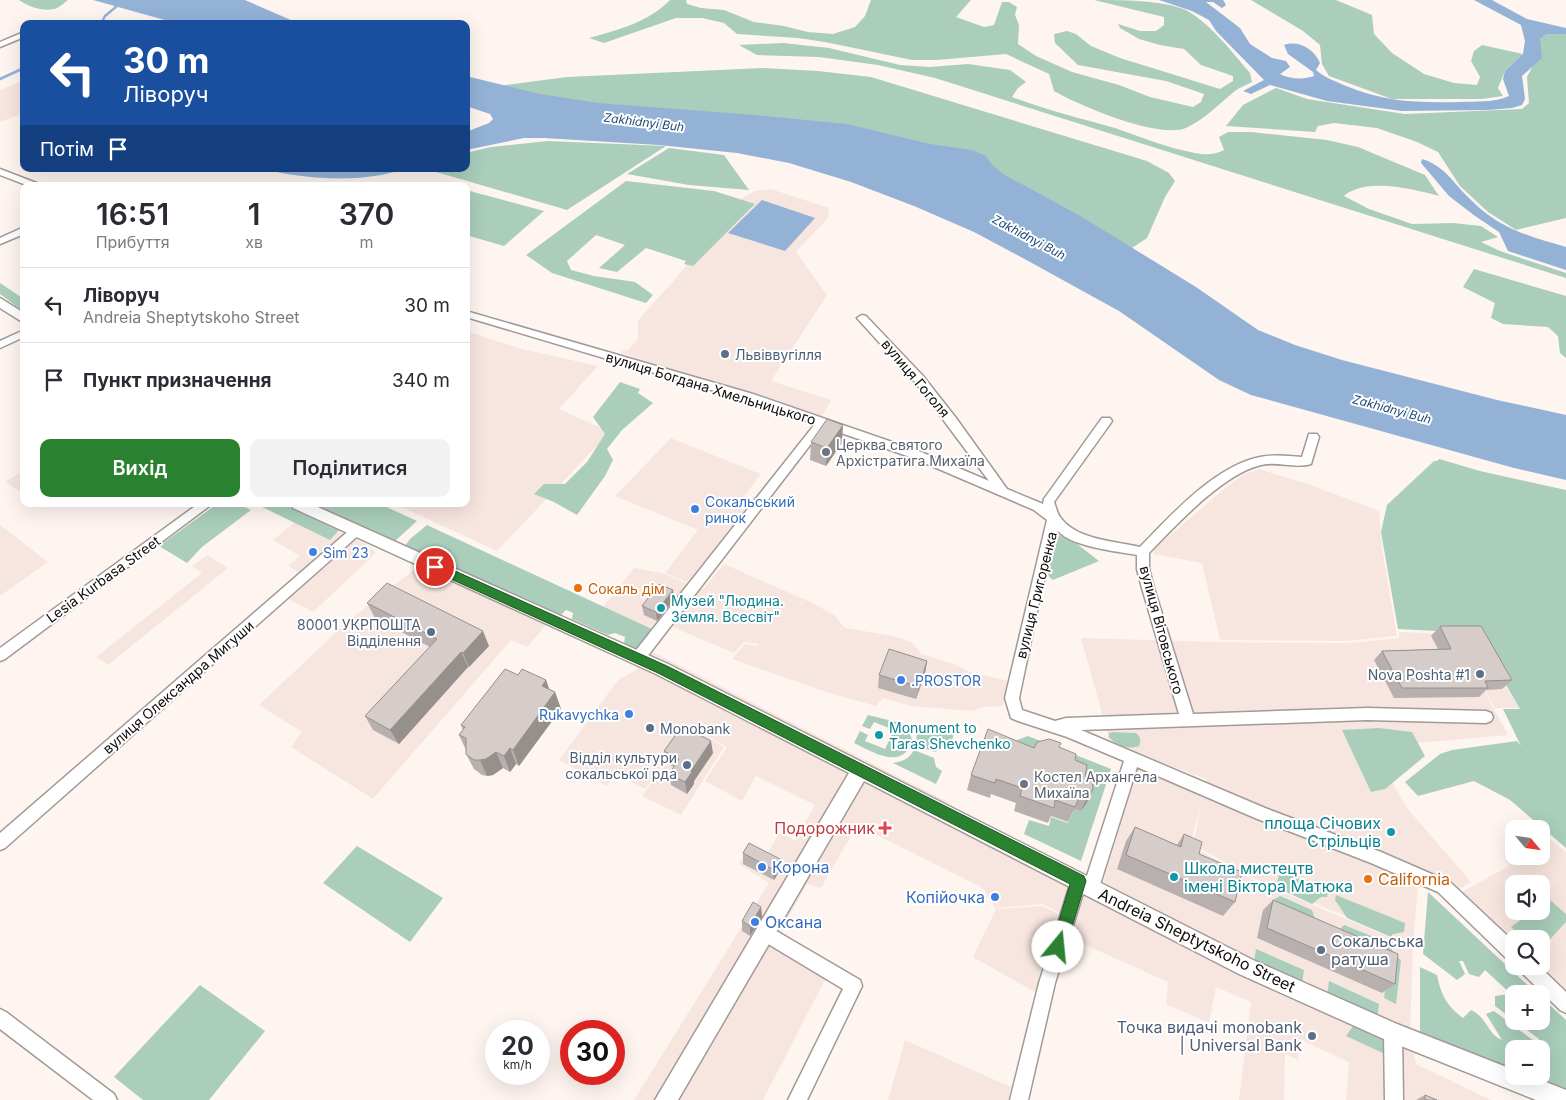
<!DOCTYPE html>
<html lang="uk">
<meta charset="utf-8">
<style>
:root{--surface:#fff;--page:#f2f2f3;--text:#2b2b33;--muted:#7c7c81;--line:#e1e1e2;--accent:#2a8230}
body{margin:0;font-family:Inter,sans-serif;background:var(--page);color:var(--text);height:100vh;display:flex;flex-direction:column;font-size:19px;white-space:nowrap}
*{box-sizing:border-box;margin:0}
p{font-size:16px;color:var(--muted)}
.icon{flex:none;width:28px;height:28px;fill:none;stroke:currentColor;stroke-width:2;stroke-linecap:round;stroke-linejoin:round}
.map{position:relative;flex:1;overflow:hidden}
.panel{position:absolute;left:20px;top:182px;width:450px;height:325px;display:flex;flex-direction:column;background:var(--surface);border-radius:10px;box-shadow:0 5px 20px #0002}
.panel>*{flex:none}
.guide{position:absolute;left:20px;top:20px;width:450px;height:152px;border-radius:10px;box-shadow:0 5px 20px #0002;background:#1a4fa0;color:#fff;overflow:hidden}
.needle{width:32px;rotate:119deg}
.controls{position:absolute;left:1505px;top:820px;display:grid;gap:10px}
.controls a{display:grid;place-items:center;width:45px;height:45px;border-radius:10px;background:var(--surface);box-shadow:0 5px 20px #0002;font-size:25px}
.speed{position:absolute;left:485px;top:1020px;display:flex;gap:10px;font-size:25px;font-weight:700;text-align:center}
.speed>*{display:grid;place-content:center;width:65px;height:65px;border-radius:50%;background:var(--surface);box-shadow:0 5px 20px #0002;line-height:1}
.speed small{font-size:12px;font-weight:400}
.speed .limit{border:8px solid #d22;background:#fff;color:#111}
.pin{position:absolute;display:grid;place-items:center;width:42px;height:42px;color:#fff;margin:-21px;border:2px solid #fff;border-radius:50%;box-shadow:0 1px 5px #0007}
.me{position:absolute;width:55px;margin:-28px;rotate:17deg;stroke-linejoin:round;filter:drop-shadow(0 0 4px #0008)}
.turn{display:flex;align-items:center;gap:18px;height:105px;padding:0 20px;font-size:22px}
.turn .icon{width:65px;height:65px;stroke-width:2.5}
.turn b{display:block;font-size:35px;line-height:42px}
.then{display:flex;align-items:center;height:48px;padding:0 20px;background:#0003;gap:10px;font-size:19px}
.eta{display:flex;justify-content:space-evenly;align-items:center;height:85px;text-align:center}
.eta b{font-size:30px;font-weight:600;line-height:35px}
.primary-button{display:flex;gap:10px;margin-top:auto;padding:10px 20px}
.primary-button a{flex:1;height:58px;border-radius:10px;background:var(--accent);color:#fff;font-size:20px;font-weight:600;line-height:58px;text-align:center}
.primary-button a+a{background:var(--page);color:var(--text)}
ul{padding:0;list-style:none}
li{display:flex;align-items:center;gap:15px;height:75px;padding:0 20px;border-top:1px solid var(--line)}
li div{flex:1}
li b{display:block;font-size:19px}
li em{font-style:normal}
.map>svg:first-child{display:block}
</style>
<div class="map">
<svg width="1566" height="1100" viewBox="0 0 1566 1100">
<rect width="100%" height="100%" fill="#fef5f1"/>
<!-- built -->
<path fill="#f7e6df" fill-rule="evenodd" d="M24 80V113L0 122V90Z
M771 189 829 208 828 218 796 252 827 295 771 381 831 400 821 418 619 352 628 350 638 339V321L646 311 670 285 741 199 755 191Z
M466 331 522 349 598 366 559 409 610 432 497 551 395 504H466Z
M671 438 761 474 736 507 746 511 691 584 665 573 698 530 615 496Z
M1259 469 1311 485 1379 511 1382 548 1397 636 1347 641 1220 640 1202 563 1154 554V549L1224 489 1243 475Z
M24 470V494L5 482Z
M304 515 366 544 376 553 313 612 277 593 301 574 288 566 300 556 273 540Z
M0 525 48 562 0 596Z
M207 555 228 568 108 665 96 657 202 573 192 566Z
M724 564 804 599 789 622 805 599 834 615 845 628 894 636 911 642 922 654 953 664 970 672 1008 681 1003 706 984 707 972 711 911 706 883 698 876 706 826 692 732 659 745 644 758 646 759 644 744 642 734 653 670 626 657 642 597 614 634 568 662 573 702 590Z
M419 566 546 625 527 647 511 640 373 799 291 747 302 732 259 705 349 620Z
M1399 632 1474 635 1519 708H1495L1474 672 1508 735 1372 747 1407 808 1471 882 1457 891 1418 886 1413 944 1253 878 1194 845 1200 808 1190 845 1253 880 1413 947 1410 1035 1384 1024 1106 890 1103 883 1138 769 1202 794V800L1206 779 1108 742 1107 731 1081 638 1220 642 1348 643 1399 638Z
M651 651 948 802 943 816 1410 1037 1416 1064 1491 1100H1346L1349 1062 1299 1039 1298 1060 1285 1054 1284 1100H1239L1251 1002 1216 987 1209 1023 1166 1004 1168 982 1056 932 1061 914 1043 904 995 908 983 888 857 825 821 888 807 884 782 929 785 951 828 974 763 1100H634L769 883 739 864 750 846 767 854 780 832 795 841 815 805 756 776 742 801 705 781 727 747 693 728 724 747 681 815 642 796 690 727 645 789 616 774 607 786 559 760 618 680 636 670Z
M1542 833 1566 852V997L1532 966H1541V939H1514V948L1460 893 1509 866 1503 855 1514 849V856H1541ZM1514 884H1541V911H1514Z
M1043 906 1058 914 1035 992 973 957 996 909Z
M905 1040 1011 1087 1008 1100H888Z"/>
<!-- green -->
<path fill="#aacebb" d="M19 0H68C64 3 59 8 54 9 43 12 27 6 19 0Z
M670 0H686L687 4 701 8 724 10 754 22 784 26 808 32 833 34 855 27 865 16 871 0H971L956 17 984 27 994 25 1002 2H1009L1017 7 1015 15 1019 25 1018 44 1036 56 1072 72 1119 85 1150 97 1193 107 1201 102 1204 94 1166 81 1078 65 1055 43 1054 34 1067 31 1076 34 1091 46 1120 58 1220 89 1233 81V76L1201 65 1184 49 1160 45 1139 39 1120 28 1118 24 1140 31H1156L1164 25V17L1094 0C1121 0 1162 0 1186 10 1212 25 1231 51 1250 73L1252 82C1247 85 1240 87 1235 91 1220 103 1204 120 1186 128 1158 139 1080 106 1054 91L1049 74 1006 54 937 60H912L825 42 798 38 737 34 724 23 702 18H676L604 43 589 38C618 30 649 22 670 0Z
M1251 0H1336L1372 15 1374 34 1392 53 1424 74 1454 83 1477 85 1480 77 1471 61 1474 51 1482 45 1523 54 1505 71 1498 88 1503 96 1482 99H1392L1329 76 1322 64 1320 45 1303 31Z
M1547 34H1566V218L1516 230 1488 212 1460 186 1438 152 1417 142 1377 128 1334 123 1318 126 1315 132 1226 126 1243 105 1276 88 1307 99 1405 114 1522 109 1529 103 1527 77 1532 67 1540 39Z
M783 43 829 48 900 65 930 67 968 64 1010 70 1026 82 1018 88 1012 97C1046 110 1080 118 1115 128 1141 137 1167 148 1195 153 1206 155 1214 155 1224 150L1219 137 1228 132H1251L1327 140 1358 147 1425 175 1439 196C1413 189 1366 177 1344 196L1369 209 1412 224 1453 223 1481 226 1498 237 1481 242 1500 251 1566 273V278L935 78 878 65 819 57 757 55 739 45Z
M763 68 818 71 871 77 1147 161 1169 173 1175 181 1165 197 1147 238 1129 250 585 107 492 87 567 77Z
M548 141 666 146 567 210 426 169H466V153L491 147Z
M669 148 724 155 749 190 689 185 627 174Z
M626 181 714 191 755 204 693 266 684 264 686 261 646 248 617 272 599 268 625 245 596 235 567 261 571 270 594 276 635 282 653 295 646 303 552 273 526 255Z
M466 190 544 211 504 246 466 235Z
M1474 269 1566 296V358L1560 353 1558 336 1548 327 1503 324 1491 318 1495 303 1463 287Z
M0 283 24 299V312L0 294Z
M620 382 640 389 638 393 653 403 622 430 607 449 613 460 605 476 577 515 554 502 534 494 544 484H565L587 462 605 434 593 417Z
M1439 459 1480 471 1566 490V848L1510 800 1474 781 1418 796 1405 782 1440 754 1452 750 1517 741 1521 746 1503 709H1520L1476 633 1398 629 1381 532 1387 505 1434 461H1437Z
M217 504H238L251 510 202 547 187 563 159 546Z
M256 504H283L339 530 330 540Z
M312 504H380L417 521 394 542Z
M427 525 654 630 642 647 637 649 624 644 625 637 615 633 608 635 572 619 573 613 566 610 561 615 405 546 410 539Z
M1059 535 1077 544 1099 561 1053 580 1046 574Z
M868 715 905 724 912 739C905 772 872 752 854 743L860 731 868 735 865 741 885 749 894 730 874 722 870 729 862 726Z
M914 724 954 732 951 746H944L935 752 916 745 917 732Z
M1379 728 1412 732 1425 756 1385 789 1371 792 1342 730Z
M1113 732 1136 733C1141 737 1141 740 1139 746 1130 750 1115 745 1109 737V733Z
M1028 736 1111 769 1081 861 1024 834 1029 820 1049 826 1051 817 1068 823 1074 810 1081 811 1086 804 1085 796 1002 746Z
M914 750 934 758 936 767 942 771 936 784 893 763C903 761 909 759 914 750Z
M357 846 443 898 410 942 323 883Z
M1280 871 1328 892 1327 897H1321L1312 904 1282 890 1277 883Z
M1428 892 1537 994H1514V1020L1495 1006V996L1511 994 1485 970 1479 977 1469 974 1463 961H1459L1465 974 1457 980 1423 954Z
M1336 895 1405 923 1404 932 1393 934 1391 937 1347 918 1335 900Z
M1280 896 1312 910 1315 919 1270 910 1273 900Z
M1550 900 1566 914V922L1541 949V939H1524L1511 927 1533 911H1541V906Z
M1344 925 1389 943 1394 955 1401 960 1396 1004 1384 998 1389 961 1338 931Z
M1256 949 1304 970 1302 984 1254 962Z
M1420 967 1437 975C1441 995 1447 1006 1463 1018L1471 1010C1489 1019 1486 1033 1502 1040L1486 1014 1494 1011 1538 1044 1539 1039 1515 1021H1541V997L1566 1020V1094L1522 1076H1541V1049H1514V1073L1420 1035Z
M1329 981 1379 1004 1377 1019 1327 996Z
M200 985 265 1031 209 1100H143L114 1077Z
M1356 1022 1384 1037 1386 1042 1385 1054 1346 1036Z"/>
<!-- water -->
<path fill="#93b2d6" d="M93 0H245L300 24H179Z
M1159 0H1223L1226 5 1222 8 1213 2H1206L1240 28 1250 44 1272 58 1286 61 1290 67 1280 74C1289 79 1304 80 1314 76L1313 72 1288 54 1284 45C1299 40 1314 49 1320 63L1316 70C1325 78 1335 81 1346 86 1385 102 1418 103 1460 102 1476 101 1494 103 1509 96L1503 79 1505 71 1523 54 1525 41 1521 25 1474 0H1492L1527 19 1566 28V34H1547L1540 39 1542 58 1522 76 1525 99 1522 105 1512 108 1488 110 1402 111 1327 101 1270 85 1251 94 1243 91 1264 80 1216 31 1209 20 1192 11Z
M466 76 540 94 598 103 755 115 847 124 930 144 972 150 986 156 992 165 1003 174 1082 217 1196 287 1258 330 1295 345 1342 360 1497 400 1566 415V480L1514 468 1251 395 1219 380 1119 311 1021 257 974 232 914 206 851 182 789 163 737 153 659 145 544 138H524L466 150V132L489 123 493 119 490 114 466 106Z
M1422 159C1442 165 1451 179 1464 193 1471 200 1479 208 1487 214 1511 232 1538 239 1566 247V270L1508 251 1499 232 1475 216 1449 196 1421 163Z
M261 169H405C358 184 308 179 261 169Z
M762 200 815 218 785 251 728 233Z"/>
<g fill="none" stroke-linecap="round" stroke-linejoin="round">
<!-- stream -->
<path stroke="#93b2d6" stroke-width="2.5" d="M101 24 105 16 117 6
M0 79 24 68"/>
<!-- minor casing -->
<g stroke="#a29a96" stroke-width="3">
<path id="minor" d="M24 32V37L0 47V42Z
M0 169 39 184 40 186H29L0 175Z
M24 227V234L0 244V238Z
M466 311 753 394 921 452 989 481 915 382 857 318 862 315 866 316 923 376 956 418 1007 489 1043 504 1044 499 1102 418H1110L1112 421 1110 424 1054 502C1056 507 1057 513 1060 517 1076 540 1115 541 1140 547 1171 515 1215 466 1260 457 1274 454 1288 456 1302 457L1309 434H1317L1319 437 1311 464C1295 469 1277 461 1261 465 1223 474 1176 525 1149 553V569L1154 588 1193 714 1367 708 1486 711 1491 713 1493 717 1491 721 1486 723 1367 720 1081 730 1265 808 1381 852 1450 882 1514 942V962L1508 960 1438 892 1371 863 1255 818 1137 767 1097 894 1091 896 1085 894 1084 890 1055 983 1028 1100H1010L1039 983 1071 881 1073 876 1079 873 1085 876 1086 879 1124 761 1067 737 1018 721 1011 718 1005 698 1047 520 1034 510 913 458 824 427 643 662 638 664 633 662 631 658 633 654 815 424 745 400 466 317ZM1058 531C1072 547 1116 551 1137 555V569L1142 588 1179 714 1066 718 1055 721 1022 710 1019 698 1042 588Z
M24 330V337L0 348V341Z
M198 504H212L5 659 0 661V648Z
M356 526 360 528 362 531 360 534 5 848 0 850V833L352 528Z
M766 925 860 980 862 986 807 1100H788L843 989 760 939 758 933 760 927Z
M1519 966H1539L1566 992V1013L1560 1010 1521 972Z
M0 1009 6 1012 114 1094 117 1100H93L0 1029Z
M1393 1024 1399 1027 1402 1033 1403 1100H1385L1384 1033 1387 1027Z"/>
</g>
<!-- tertiary casing -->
<g stroke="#a29a96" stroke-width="3">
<path id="tertiary" d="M0 298 24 313V323L0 308Z
M291 504H311L668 664 1253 960 1397 1024 1514 1070V1076H1531L1566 1090V1100H1536L1386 1040 1239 974 864 781 678 1100H655L849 773 656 674 293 508Z"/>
</g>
<!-- minor -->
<use href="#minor" fill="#fff" fill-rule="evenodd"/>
<!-- tertiary -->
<use href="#tertiary" fill="#fff" fill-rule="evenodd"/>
</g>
<!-- wall -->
<path fill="#b8b0ae" d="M811 442 842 443 826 466 810 460Z
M674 599 657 621 644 615 642 606Z
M367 603 489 646 469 667H468L399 744 373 730 365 716 430 647 375 618Z
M1440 626 1512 680 1502 689 1486 690 1479 697 1394 698 1374 660 1382 651 1438 649 1431 636Z
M927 661 925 673 916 699 878 688 879 675Z
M518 675 546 680 549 690 555 692 561 709 519 766 516 764 510 772 503 768 493 775 487 776 482 775 474 769 466 754V750L459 735 463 730 461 725Z
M1059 747 1075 760 1093 789 1086 804 1081 811 1074 810 1068 822 1051 816 1048 823 1014 811 1016 803 991 794 990 798 967 790 971 775 1034 748Z
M664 751 713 753 694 781V784L687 794 671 785 669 774 674 767 666 763Z
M1135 827 1177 845 1184 834 1235 902 1223 916 1117 869 1126 841Z
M743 853 780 870 774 880 743 864Z
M1273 900 1395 984 1382 993 1257 938 1263 910Z
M761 907 762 917 750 936 742 931V921Z
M1425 1095 1437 1100H1416Z"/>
<!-- shaded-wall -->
<path fill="#96908d" d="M843 425 842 443 826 466 827 448Z
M673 590 674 599 657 621 656 612Z
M483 631 489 646 469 667 463 653Z
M461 652 468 667 399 744 390 730Z
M927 661 925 673 916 699 919 687Z
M546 680 552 697 542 686Z
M555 692 561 709 519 766 513 750Z
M711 741 713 753 694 781V784L687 794 685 782 691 771Z
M510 748 516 764 510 772 504 756Z
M496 752 503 768 493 775 487 776 480 760Z
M1093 789 1086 804 1081 811 1088 796Z
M780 859V870L774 880V870Z
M761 907 762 917 750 936V926Z"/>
<!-- building -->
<path fill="#d6cdca" stroke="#96908d" d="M827 419 843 425 827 448 811 442Z
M387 583 483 631 463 653 461 652 390 730 365 716 437 639 367 603Z
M659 584 673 590 656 612 642 606Z
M1440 626H1481L1512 680 1485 681 1488 688H1402L1382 651 1451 649Z
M889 649 927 661 919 687 879 675Z
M505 669 518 675 522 669 546 680 542 686 555 692 513 750 510 748 504 756 496 752 486 759 480 760H474L466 754V738L459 735 465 727 461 725Z
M682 726 711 741 691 771 692 772 685 782 669 774 679 759 664 751Z
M988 729 1034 748 1037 742 1049 739 1061 743 1059 747 1076 754 1075 760 1087 765 1085 777 1092 781 1093 789 1088 796 1081 794 1075 807 1055 800 1054 808 1020 796 1022 788 996 779 995 783 971 775Z
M1135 827 1181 847 1184 834 1202 842 1199 854 1242 872 1235 902 1126 855Z
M749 843 780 859 774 870 743 853Z
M1273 900 1398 954 1395 984 1267 928Z
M753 902 761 907 750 926 742 921Z
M1425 1095 1437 1100H1425Z"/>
<!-- route -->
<path fill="#2a8230" stroke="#1b541f" d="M435 562 667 666 1084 876 1086 881 1064 953 1058 955 1053 953 1051 947 1070 884 658 673 431 570 430 567Z"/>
<!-- markers -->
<g fill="#5c6f8a" stroke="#fff" stroke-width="2">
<circle cx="725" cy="354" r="5"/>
<circle cx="431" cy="632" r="5"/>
<circle cx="1480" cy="674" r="5"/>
<circle cx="650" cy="728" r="5"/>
<circle cx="687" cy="765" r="5"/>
<circle cx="1321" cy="950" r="5"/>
<circle cx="1312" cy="1036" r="5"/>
</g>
<g fill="#6b7280" stroke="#fff" stroke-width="2">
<circle cx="826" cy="452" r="5"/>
<circle cx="1024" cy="784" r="5"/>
</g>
<g fill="#3f7fe0" stroke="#fff" stroke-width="2">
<circle cx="695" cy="509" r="5"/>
<circle cx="313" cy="552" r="5"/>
<circle cx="901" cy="680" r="5"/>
<circle cx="629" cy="714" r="5"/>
<circle cx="762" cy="867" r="5"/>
<circle cx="995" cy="897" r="5"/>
<circle cx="755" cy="922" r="5"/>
</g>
<g fill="#e8710a" stroke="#fff" stroke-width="2">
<circle cx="578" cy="588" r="5"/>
<circle cx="1368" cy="879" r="5"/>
</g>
<g fill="#0f9aa8" stroke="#fff" stroke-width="2">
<circle cx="661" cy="608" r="5"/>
<circle cx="879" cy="735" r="5"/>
<circle cx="1391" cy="832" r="5"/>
<circle cx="1174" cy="877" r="5"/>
</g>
<path fill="#e0444e" stroke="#fff" stroke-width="2" d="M882.5 820.5h5v5h5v5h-5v5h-5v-5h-5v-5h5z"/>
<g text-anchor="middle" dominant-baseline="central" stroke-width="4" stroke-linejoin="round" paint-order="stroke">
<!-- far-water labels -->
<g font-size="12" font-style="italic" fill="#1a4675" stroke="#fff">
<text transform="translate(644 122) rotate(7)">Zakhidnyi Buh</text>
<text transform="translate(1029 237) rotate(28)">Zakhidnyi Buh</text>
<text transform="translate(1392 409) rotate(15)">Zakhidnyi Buh</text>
</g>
<!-- service labels -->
<g font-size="14" fill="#4e5e75" stroke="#fff" text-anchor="end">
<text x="735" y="354" text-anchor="start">Львіввугілля</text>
<text x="421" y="624">80001 УКРПОШТА<tspan x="421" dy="16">Відділення</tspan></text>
<text x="1470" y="674">Nova Poshta #1</text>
<text x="660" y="728" text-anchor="start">Monobank</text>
<text x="677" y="757">Відділ культури<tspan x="677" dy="16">сокальської рда</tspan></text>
</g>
<!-- street labels -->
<g font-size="14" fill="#100d0c" stroke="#fff">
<text transform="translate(916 378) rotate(50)">вулиця Гоголя</text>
<text transform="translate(711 388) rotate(17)">вулиця Богдана Хмельницького</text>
<text transform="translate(103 579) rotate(-36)">Lesia Kurbasa Street</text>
<text transform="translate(1036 595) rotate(-76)">вулиця Григоренка</text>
<text transform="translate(1162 630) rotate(75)">вулиця Вітовського</text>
<text transform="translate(178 687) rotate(-41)">вулиця Олександра Мигуши</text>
</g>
<!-- worship labels -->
<g font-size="14" fill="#5b616d" stroke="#fff" text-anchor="start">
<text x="836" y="444">Церква святого<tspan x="836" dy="16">Архістратига Михаїла</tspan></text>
<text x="1034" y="776">Костел Архангела<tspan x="1034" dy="16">Михаїла</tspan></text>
</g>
<!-- shop labels -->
<g font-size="14" fill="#366cbe" stroke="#fff" text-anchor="start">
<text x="705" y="501">Сокальський<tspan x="705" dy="16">ринок</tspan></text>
<text x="323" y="552">Sim 23</text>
<text x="911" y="680">.PROSTOR</text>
<text x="619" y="714" text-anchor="end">Rukavychka</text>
</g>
<!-- food labels -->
<g font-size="14" fill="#c56008" stroke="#fff" text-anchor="start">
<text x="588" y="588">Сокаль дім</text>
</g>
<!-- culture labels -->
<g font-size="14" fill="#0d838f" stroke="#fff" text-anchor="start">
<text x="671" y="600">Музей "Людина.<tspan x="671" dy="16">Земля. Всесвіт"</tspan></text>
<text x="889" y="727">Monument to<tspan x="889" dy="16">Taras Shevchenko</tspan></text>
</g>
<!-- near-culture labels -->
<g font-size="16" fill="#0d838f" stroke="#fff" text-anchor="end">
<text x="1381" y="823">площа Січових<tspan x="1381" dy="18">Стрільців</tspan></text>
<text x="1184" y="868" text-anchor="start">Школа мистецтв<tspan x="1184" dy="18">імені Віктора Матюка</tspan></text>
</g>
<!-- near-health labels -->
<g font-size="16" fill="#be3a42" stroke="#fff" text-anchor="end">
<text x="875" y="828">Подорожник</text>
</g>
<!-- near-shop labels -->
<g font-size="16" fill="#366cbe" stroke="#fff" text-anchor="start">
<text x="772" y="867">Корона</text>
<text x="985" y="897" text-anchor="end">Копійочка</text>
<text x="765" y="922">Оксана</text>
</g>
<!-- near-food labels -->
<g font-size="16" fill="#c56008" stroke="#fff" text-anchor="start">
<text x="1378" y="879">California</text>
</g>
<!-- near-street labels -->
<g font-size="16" fill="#100d0c" stroke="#fff">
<text transform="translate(1197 940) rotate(26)">Andreia Sheptytskoho Street</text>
</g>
<!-- near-service labels -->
<g font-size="16" fill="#4e5e75" stroke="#fff" text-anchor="start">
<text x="1331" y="941">Сокальська<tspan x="1331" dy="18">ратуша</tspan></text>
<text x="1302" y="1027" text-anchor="end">Точка видачі monobank<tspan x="1302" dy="18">| Universal Bank</tspan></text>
</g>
</g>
</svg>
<div class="controls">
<a><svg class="needle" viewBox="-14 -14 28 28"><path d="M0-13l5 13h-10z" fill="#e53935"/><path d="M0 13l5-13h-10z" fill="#7c7c81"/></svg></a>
<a><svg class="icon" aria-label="sound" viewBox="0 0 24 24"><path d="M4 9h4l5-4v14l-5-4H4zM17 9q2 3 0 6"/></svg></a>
<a><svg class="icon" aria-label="search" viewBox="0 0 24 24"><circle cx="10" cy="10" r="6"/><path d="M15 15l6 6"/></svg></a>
<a>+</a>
<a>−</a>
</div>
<div class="speed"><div>20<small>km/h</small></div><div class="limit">30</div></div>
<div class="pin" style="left:435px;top:567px;background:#d93025"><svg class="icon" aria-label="arrive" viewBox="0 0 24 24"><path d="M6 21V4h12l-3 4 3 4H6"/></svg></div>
<svg class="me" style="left:1058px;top:947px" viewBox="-20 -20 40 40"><circle r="19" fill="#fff"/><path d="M0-13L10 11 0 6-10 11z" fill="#2a8230"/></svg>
<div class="guide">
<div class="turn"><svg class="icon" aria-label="left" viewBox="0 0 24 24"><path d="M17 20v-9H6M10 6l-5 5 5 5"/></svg><div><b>30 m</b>Ліворуч</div></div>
<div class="then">Потім<svg class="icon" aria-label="arrive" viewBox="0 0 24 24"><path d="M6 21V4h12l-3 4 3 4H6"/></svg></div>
</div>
<section class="panel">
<div class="eta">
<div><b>16:51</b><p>Прибуття</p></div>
<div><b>1</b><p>хв</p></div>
<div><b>370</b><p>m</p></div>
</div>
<ul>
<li><svg class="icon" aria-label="left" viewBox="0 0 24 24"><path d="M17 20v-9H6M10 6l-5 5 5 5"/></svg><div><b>Ліворуч</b><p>Andreia Sheptytskoho Street</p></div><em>30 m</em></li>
<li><svg class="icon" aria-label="arrive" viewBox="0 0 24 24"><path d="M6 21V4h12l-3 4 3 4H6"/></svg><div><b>Пункт призначення</b></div><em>340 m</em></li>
</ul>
<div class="primary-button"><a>Вихід</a><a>Поділитися</a></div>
</section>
</div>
